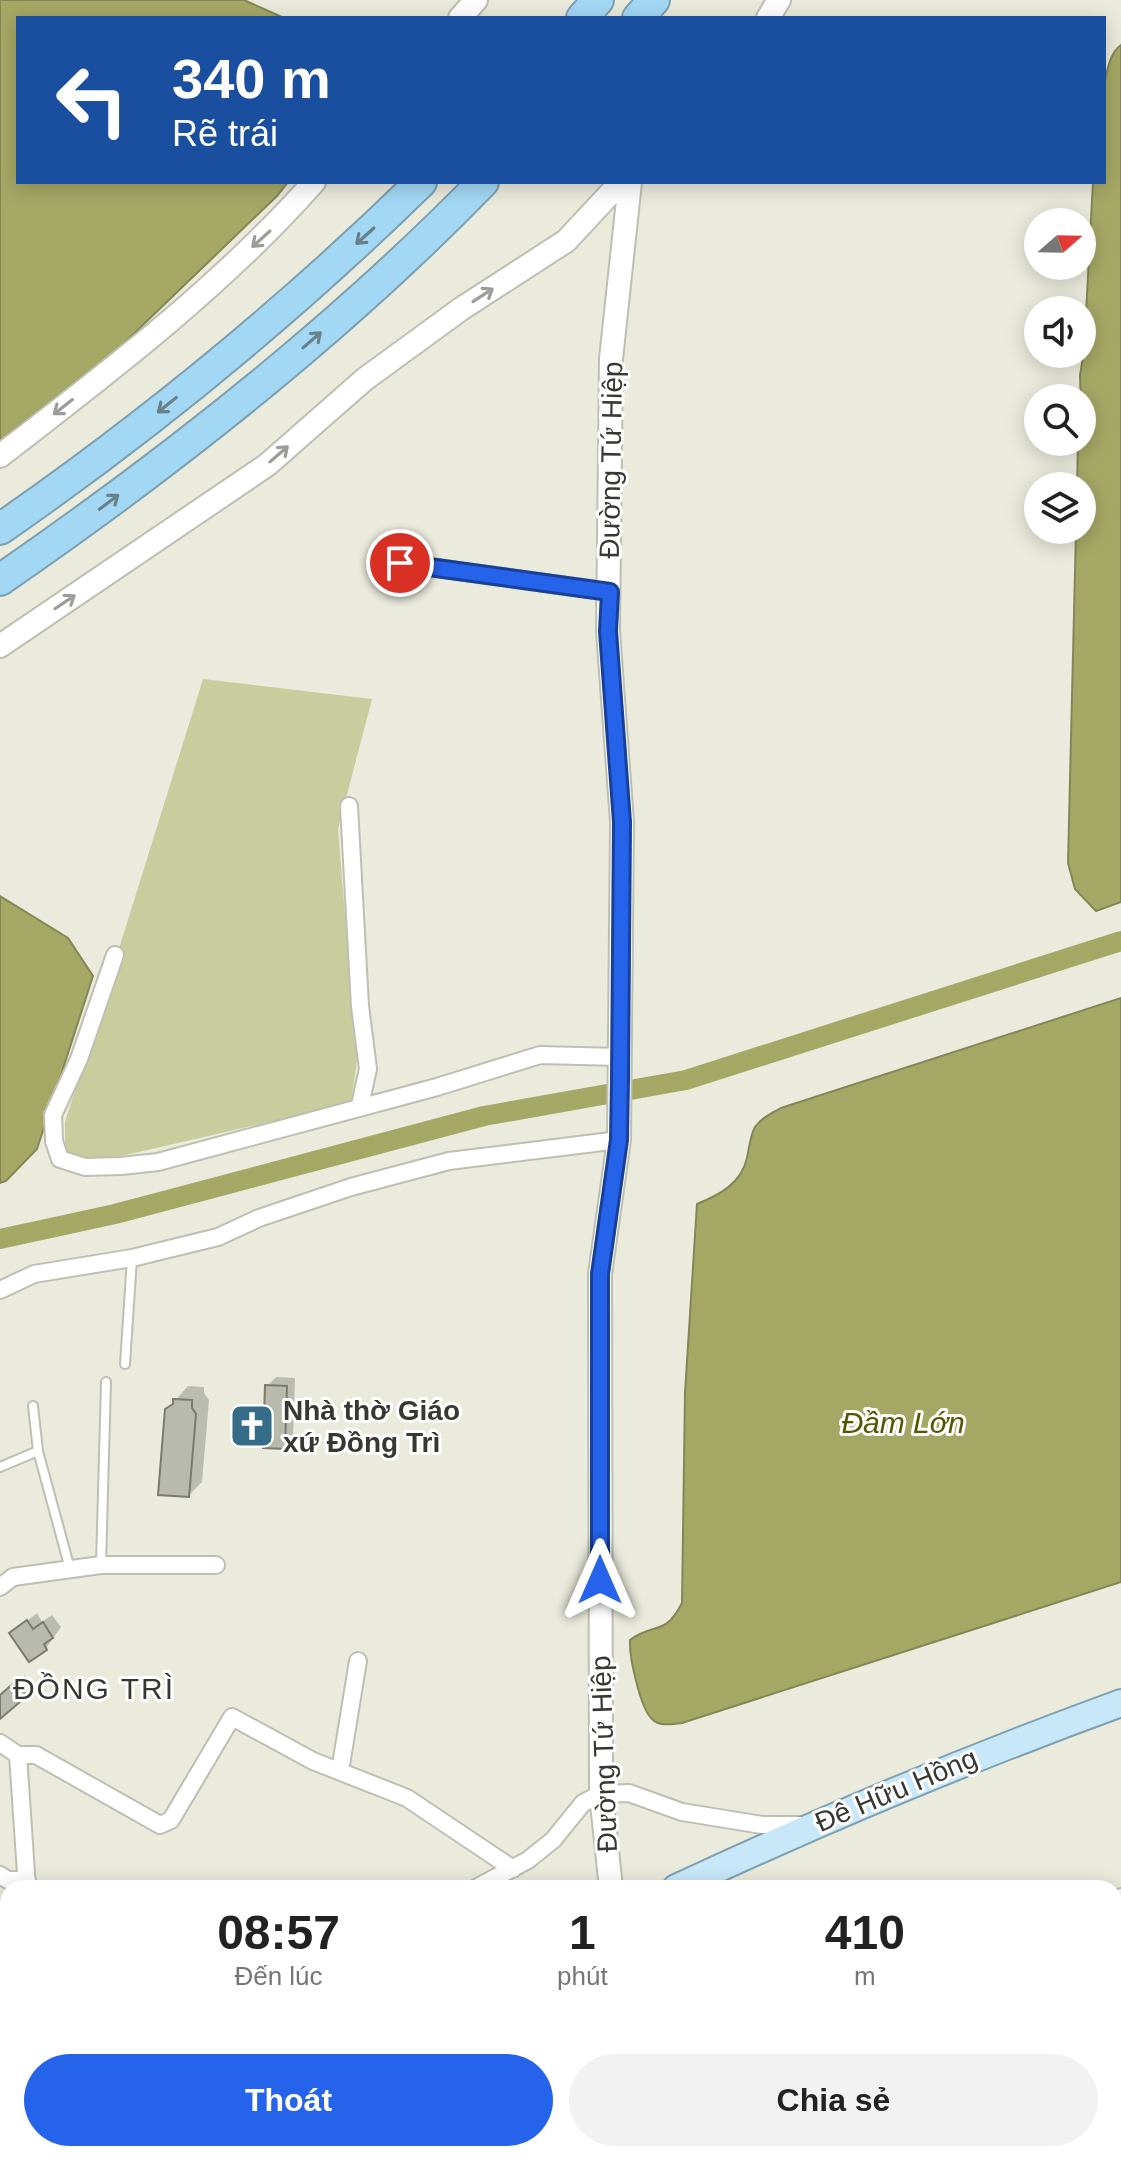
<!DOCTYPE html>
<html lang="vi">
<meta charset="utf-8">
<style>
:root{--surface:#fff;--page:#f2f2f2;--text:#222;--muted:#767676;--accent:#2563eb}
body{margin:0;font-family:Arial,sans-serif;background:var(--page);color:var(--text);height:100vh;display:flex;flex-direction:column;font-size:30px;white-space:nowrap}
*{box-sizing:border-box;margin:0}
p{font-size:26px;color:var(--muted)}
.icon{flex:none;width:44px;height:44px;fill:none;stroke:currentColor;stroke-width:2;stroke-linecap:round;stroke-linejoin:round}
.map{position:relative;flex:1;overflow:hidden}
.drawer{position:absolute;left:0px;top:1880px;width:1122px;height:282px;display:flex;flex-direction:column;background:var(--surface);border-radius:24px 24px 0 0;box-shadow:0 4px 20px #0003}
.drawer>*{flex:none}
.banner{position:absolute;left:16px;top:16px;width:1090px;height:168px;border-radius:0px;box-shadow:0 4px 20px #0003;background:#1a4fa0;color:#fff;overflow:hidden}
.needle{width:52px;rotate:70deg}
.tools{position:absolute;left:1024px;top:208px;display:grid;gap:16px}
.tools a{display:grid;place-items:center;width:72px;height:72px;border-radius:50%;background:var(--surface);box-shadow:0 4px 20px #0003;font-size:40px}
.pin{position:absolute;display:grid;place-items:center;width:68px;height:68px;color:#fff;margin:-34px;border:4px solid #fff;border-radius:50%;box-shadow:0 2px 8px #0007}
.me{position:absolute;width:88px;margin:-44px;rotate:0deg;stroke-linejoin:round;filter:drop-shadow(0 0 6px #0008)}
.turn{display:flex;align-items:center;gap:28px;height:168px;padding:0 24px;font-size:36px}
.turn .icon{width:104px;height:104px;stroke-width:2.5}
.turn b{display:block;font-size:56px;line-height:68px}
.eta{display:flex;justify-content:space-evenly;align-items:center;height:136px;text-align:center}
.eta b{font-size:48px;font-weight:600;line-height:56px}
.primary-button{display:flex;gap:16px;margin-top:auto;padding:16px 24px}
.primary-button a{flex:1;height:92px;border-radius:48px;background:var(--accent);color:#fff;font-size:32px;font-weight:600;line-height:92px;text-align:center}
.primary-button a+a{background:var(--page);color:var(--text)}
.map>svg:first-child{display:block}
</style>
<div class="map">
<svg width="1121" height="2161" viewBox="0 0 1121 2161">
<rect width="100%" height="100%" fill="#eaebdd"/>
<!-- green -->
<path fill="#c9cd9d" d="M203 679 372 699 338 829 357 1061 351 1103 100 1161 65 1154V1122Z"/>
<!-- water -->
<path fill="#a5a865" stroke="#848656" stroke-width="2" d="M0 0H244L284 18H18V182H288L277 196 119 348 0 441Z
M1121 45V902L1096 911 1075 889 1068 863 1076 530H1082V486H1077L1078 442H1082L1080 375 1084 351 1093 182H1104C1104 152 1095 62 1121 45Z
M0 896 68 938 93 976 37 1149 6 1181 0 1183Z
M1121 998V1582L682 1723C672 1724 659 1727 652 1719 640 1708 629 1656 630 1640 653 1622 665 1637 682 1603L685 1393 697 1204C719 1195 741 1184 747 1158 749 1149 750 1136 755 1127 761 1118 772 1113 781 1108Z
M397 2154H602L603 2161H382Z"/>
<!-- shadow -->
<path fill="#0003" d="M276 1377 295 1378 293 1438 284 1447 267 1386Z
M188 1386 204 1387V1393L209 1400 202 1482 189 1495 167 1410Z
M37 1613 42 1622 52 1615 61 1627 46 1648 12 1633Z
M25 1675 34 1686 25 1695 0 1703V1697Z"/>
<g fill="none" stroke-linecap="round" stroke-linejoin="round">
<!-- canal -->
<path stroke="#a5a865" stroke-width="20" d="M0 1239 115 1214 484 1116 686 1080 1121 941"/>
</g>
<!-- building -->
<path fill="#b8baad" stroke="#7a7b6f" stroke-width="2" d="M265 1385 287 1386 285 1449 263 1448Z
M173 1399 192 1400V1408L196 1414 189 1497 158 1495 165 1409 173 1404Z
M27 1620 33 1629 43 1622 53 1638 44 1644 47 1650 29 1662 9 1633Z
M15 1682 27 1696 0 1719V1695Z"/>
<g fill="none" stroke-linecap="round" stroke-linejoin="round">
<!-- lane casing -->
<g stroke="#bebfb2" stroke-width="12">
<path id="lane" d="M125 1364 132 1259
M33 1406 38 1451 70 1569
M0 1467 38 1451
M101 1565 106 1382
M1114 1895 1121 1893
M372 2161 387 2154"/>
</g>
<!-- street casing -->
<g stroke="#bebfb2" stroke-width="20">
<path id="street" d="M400 563 610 592
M349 806 360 1006 368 1069 360 1105
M115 955 79 1059 53 1115 54 1141 60 1159 85 1167 121 1166 158 1162 437 1087 540 1055 619 1057
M0 1290 34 1274 132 1258 218 1237 259 1218 351 1187 449 1161 619 1140
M0 1587 13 1577 101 1565H216
M0 1743 18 1755H36L160 1825 171 1820 232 1717 313 1761 407 1798 513 1869
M18 1755 27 1888
M340 1771 358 1661
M0 1875 8 1880H27
M476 1888 528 1860 553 1840 583 1803 601 1794 629 1793 682 1812 762 1825H804
M0 2056H8
M0 2126 8 2123
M662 2154 663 2161"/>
</g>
<!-- secondary casing -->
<g stroke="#bebfb2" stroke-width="26">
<path id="secondary" d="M460 18 476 0
M768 18 779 0
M0 456C110 371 222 286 314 182
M0 646 267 465 365 379 461 309 566 241 621 182
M611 1888 601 1794 600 1274 619 1140 622 822 608 631 611 359 630 182"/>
</g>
<!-- primary casing -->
<g stroke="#7da0b1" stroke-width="30">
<path id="primary" d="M676 1888C822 1820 970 1758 1121 1703
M127 2161 142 2154"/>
</g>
<!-- highway casing -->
<g stroke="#7da0b1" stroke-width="34">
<path id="highway" d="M582 18 598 0
M638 18 654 0
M0 529C150 425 291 309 421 182
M0 580C171 462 338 331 483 182"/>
</g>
<!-- lane -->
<use href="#lane" stroke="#fff" stroke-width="8"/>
<!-- street -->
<use href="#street" stroke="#fff" stroke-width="16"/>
<!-- secondary -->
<use href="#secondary" stroke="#fff" stroke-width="22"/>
<!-- primary -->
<use href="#primary" stroke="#c8e8f9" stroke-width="26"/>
<!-- highway -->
<use href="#highway" stroke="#a3d8f5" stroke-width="30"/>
</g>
<!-- one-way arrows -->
<defs><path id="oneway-shaft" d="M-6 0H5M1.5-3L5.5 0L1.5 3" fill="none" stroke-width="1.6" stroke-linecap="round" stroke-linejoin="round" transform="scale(2)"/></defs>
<g stroke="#68808a">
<use href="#oneway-shaft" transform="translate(365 236) rotate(138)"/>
<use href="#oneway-shaft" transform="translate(312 340) rotate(-41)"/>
<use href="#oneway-shaft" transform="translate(167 405) rotate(141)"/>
<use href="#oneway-shaft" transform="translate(109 502) rotate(-37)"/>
</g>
<g stroke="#9b9c98">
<use href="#oneway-shaft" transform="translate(261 239) rotate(138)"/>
<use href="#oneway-shaft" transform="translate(483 295) rotate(-33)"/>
<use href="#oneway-shaft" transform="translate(63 407) rotate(142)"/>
<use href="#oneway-shaft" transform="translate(279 454) rotate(-41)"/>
<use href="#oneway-shaft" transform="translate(65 602) rotate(-34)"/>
</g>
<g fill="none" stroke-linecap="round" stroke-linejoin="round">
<!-- route casing -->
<g stroke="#184099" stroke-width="20">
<path id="route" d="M400 563 610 592 608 631 622 822 620 1079 619 1140 600 1274V1580"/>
</g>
<!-- route -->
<use href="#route" stroke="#2563eb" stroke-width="14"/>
</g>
<!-- icons -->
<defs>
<g id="church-square" transform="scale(2.3)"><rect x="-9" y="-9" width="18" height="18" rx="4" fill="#356c87" stroke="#fff"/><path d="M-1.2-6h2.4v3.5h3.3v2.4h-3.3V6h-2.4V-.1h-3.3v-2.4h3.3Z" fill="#fff"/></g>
</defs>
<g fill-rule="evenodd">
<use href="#church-square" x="252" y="1426"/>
</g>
<g text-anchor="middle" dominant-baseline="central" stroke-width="6" stroke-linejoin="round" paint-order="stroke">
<!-- street labels -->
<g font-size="28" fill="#373832" stroke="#fff">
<text transform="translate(611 460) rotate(-89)">Đường Tứ Hiệp</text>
<text transform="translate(604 1754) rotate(-92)">Đường Tứ Hiệp</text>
<text transform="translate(896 1790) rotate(-23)">Đê Hữu Hồng</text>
</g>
<!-- poi labels -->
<g font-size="28" font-weight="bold" fill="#373832" stroke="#fff" text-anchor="start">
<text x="283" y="1410">Nhà thờ Giáo<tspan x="283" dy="32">xứ Đồng Trì</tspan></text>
</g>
<!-- water labels -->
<g font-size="30" font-style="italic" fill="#545600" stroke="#fff">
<text x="903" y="1422">Đầm Lớn</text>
</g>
<!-- neighbourhood labels -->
<g font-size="30" letter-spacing="2" fill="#373832" stroke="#fff">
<text x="94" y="1688">ĐỒNG TRÌ</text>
</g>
</g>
</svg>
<div class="tools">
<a><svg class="needle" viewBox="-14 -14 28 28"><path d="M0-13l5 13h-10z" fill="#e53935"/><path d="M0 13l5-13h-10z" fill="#767676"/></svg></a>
<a><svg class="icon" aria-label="sound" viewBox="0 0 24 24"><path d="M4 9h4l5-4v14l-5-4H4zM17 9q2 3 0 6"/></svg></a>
<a><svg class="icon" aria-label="search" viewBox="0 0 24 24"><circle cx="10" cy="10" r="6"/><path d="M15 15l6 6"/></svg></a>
<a><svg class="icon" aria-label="layers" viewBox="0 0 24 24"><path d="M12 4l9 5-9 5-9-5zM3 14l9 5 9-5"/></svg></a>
</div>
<div class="pin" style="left:400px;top:563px;background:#d93025"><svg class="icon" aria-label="arrive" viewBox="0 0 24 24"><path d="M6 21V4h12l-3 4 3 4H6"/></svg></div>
<svg class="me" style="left:600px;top:1580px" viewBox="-20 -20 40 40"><path d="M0-17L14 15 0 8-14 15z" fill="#2563eb" stroke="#fff" stroke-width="4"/></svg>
<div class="banner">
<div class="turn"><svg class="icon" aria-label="left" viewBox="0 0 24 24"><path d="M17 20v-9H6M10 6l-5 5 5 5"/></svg><div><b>340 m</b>Rẽ trái</div></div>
</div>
<section class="drawer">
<div class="eta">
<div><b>08:57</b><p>Đến lúc</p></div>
<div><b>1</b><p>phút</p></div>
<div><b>410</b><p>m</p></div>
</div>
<div class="primary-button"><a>Thoát</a><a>Chia sẻ</a></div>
</section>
</div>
